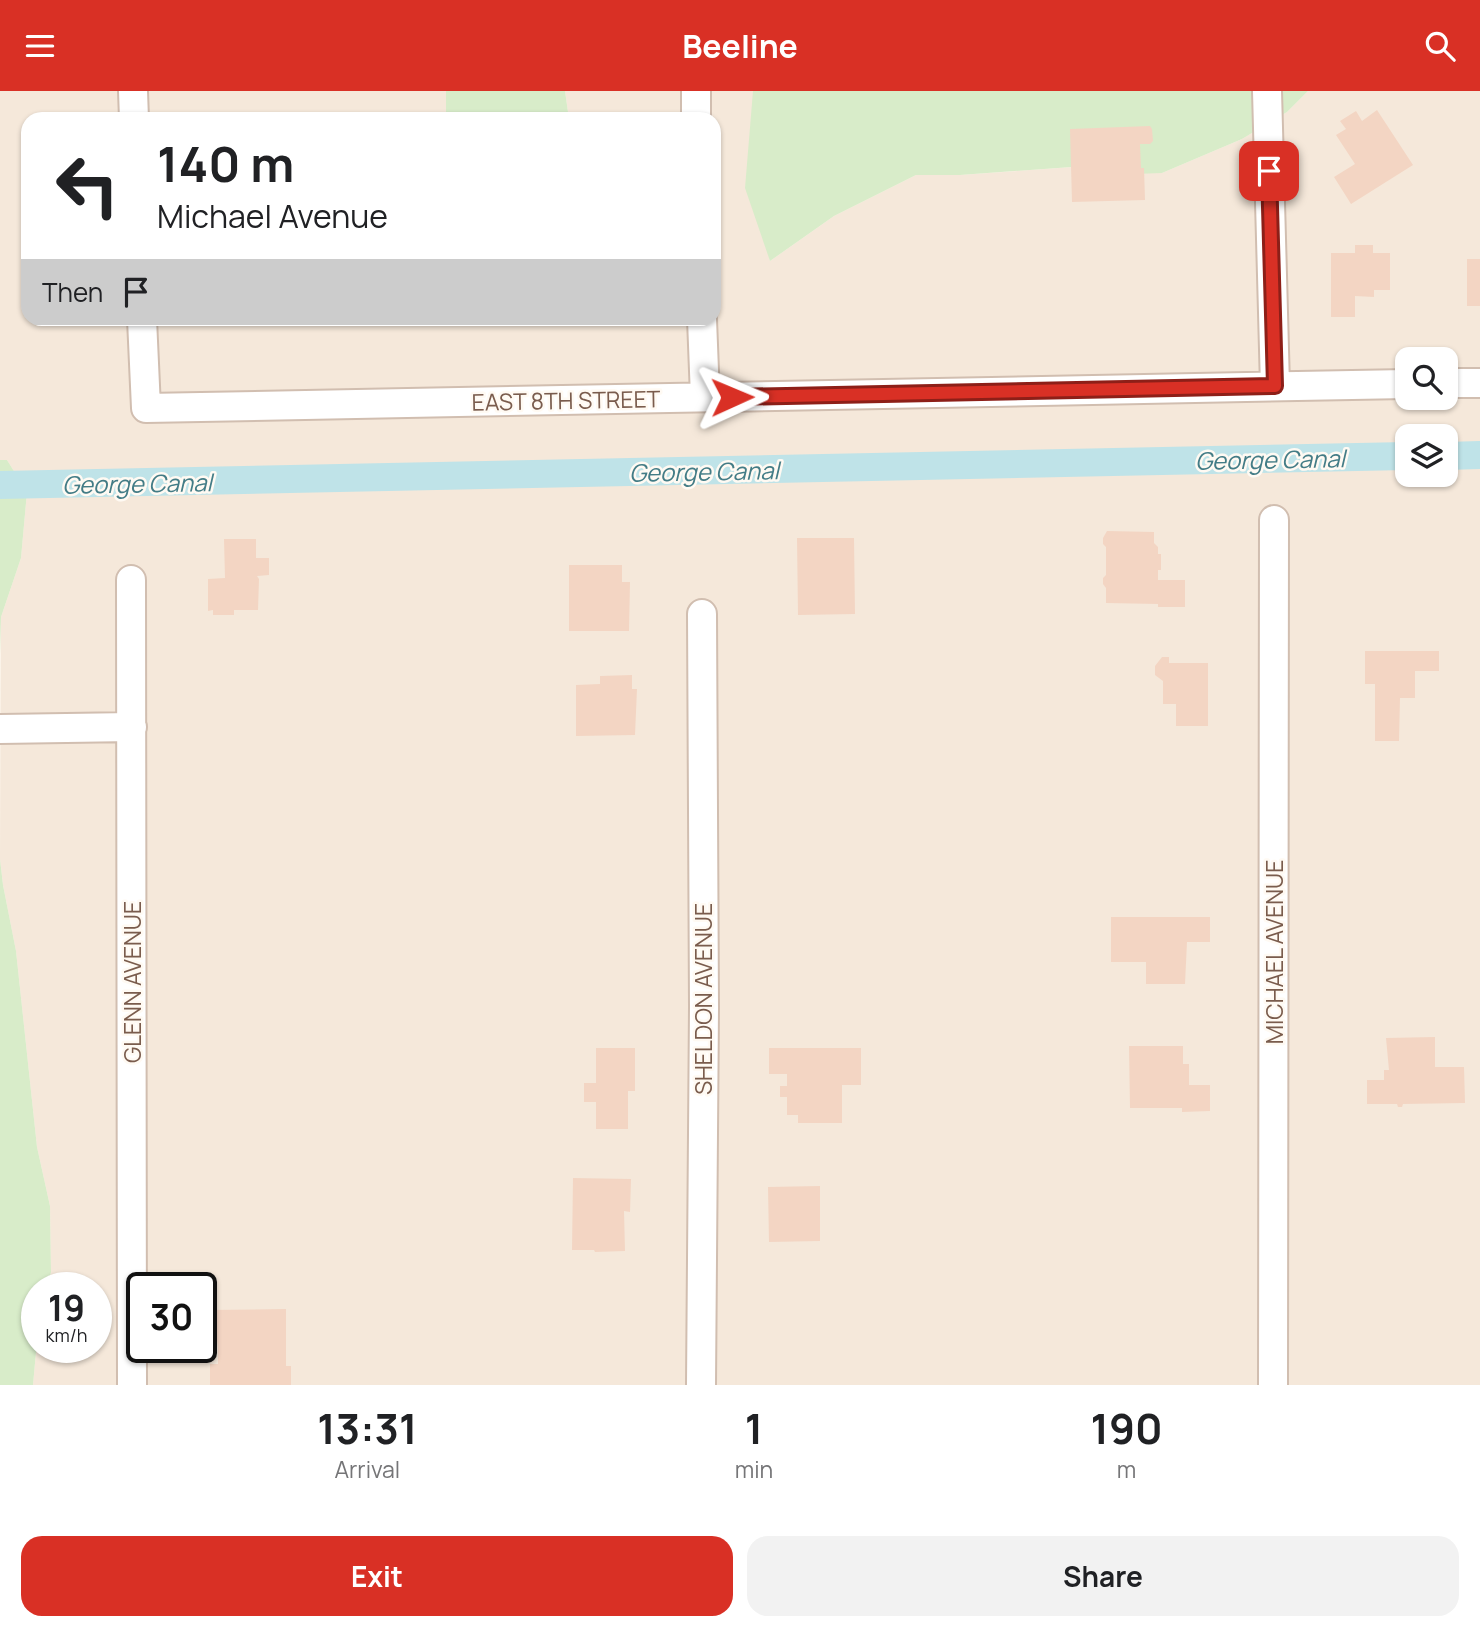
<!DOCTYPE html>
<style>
:root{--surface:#fff;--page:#f2f2f2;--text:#202124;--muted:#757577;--accent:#d93025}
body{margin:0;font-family:Manrope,sans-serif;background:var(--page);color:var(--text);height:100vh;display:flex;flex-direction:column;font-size:26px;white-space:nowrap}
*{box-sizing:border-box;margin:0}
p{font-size:23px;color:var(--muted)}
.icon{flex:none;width:38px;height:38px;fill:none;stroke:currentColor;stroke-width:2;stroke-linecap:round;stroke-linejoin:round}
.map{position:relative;height:1294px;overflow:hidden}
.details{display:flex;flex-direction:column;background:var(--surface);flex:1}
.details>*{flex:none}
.guide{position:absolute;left:21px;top:21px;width:700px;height:214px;border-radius:21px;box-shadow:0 2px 5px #0004;background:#fff;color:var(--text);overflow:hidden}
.buttons{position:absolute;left:1395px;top:256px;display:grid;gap:14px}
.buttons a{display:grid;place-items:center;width:63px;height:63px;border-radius:14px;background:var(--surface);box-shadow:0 2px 5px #0004;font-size:35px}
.speed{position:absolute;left:21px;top:1181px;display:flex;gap:14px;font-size:35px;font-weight:700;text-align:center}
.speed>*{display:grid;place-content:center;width:91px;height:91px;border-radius:50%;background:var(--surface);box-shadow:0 2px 5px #0004;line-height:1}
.speed small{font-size:18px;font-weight:400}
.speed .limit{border:4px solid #111;border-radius:10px;background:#fff;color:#111}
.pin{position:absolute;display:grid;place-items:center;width:60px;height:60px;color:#fff;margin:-30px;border-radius:14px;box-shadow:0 4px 10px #0006}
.me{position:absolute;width:77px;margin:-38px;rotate:89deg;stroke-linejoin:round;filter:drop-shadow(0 0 5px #0008)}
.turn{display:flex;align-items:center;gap:24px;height:147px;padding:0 21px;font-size:32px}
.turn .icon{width:91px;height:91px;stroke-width:2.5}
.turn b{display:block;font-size:49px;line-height:60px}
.then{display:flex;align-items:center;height:66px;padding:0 21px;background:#0003;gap:14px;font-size:26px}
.eta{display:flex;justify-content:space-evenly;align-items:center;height:119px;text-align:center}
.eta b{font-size:42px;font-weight:700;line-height:49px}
.primary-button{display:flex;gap:14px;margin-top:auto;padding:14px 21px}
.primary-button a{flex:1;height:80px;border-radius:21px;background:var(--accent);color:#fff;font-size:28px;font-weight:700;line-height:80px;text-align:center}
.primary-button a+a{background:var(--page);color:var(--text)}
header{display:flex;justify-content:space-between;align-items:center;height:91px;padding:0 21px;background:var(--accent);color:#fff;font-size:32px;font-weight:700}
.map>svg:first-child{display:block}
</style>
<header><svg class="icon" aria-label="menu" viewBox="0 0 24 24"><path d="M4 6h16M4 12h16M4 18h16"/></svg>Beeline<svg class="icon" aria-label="search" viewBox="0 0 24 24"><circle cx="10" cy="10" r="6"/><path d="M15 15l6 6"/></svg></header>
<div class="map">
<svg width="1480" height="1294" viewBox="0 0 1480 1294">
<rect width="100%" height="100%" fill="#fdf6ec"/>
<!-- residential -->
<path fill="#f5e8da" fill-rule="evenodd" d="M0 0H446V28H28V228H714V28H569L565 0H753V19L770 170 834 125 916 84H960L1073 76 1162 82 1242 48 1287 21 1308 0H1480V1294H33L37 1250V1256H96V1197H47L51 1181 50 1115 37 1056 16 860 3 794 0 768 1 526 21 467 27 401 7 369H0ZM1407 268H1446V306H1407ZM1407 345H1446V383H1407ZM142 1197H201V1256H142Z"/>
<!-- green -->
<path fill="#d8ecc9" d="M446 0H565L569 28H446Z
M753 0H1308L1287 21 1242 48 1162 82 1079 85 1072 76 960 84H916L834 125 770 170 745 97Z
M0 369H7L27 401 21 467 1 526 0 563Z
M0 768 3 794 16 860 37 1056 50 1115 51 1181 47 1197H37V1250L33 1294H0Z"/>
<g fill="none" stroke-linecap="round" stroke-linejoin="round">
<!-- canal -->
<path stroke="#bfe3e8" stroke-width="28" d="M1446 365 1480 364
M0 394 1407 365"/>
</g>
<!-- building -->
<path fill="#f3d5c3" d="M1377 19 1413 74 1351 113 1334 86 1355 73 1336 44 1346 38 1340 30 1356 20 1362 30Z
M1150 35 1152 38 1153 50 1150 53H1140L1141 77H1144L1145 109 1072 111 1070 38Z
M1355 154H1373V162H1390V199H1374V206L1355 205V226H1331V162H1355Z
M1467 168H1480V215H1467Z
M1107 440 1154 441V452L1158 456V463H1161V479H1158V489H1185V516H1158V513L1106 512V497L1103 493V487L1106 484V456L1103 453V447Z
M797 447H854L855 523 798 524Z
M224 448H256V467H269V484L257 485 259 488 258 519H234V524H213V519L208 520V488L225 487Z
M569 474H622V491H630L629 540H569Z
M1365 560H1439V580H1415V607H1400L1399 650H1375V593H1365Z
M1162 566H1169V572H1208V635H1176V613H1163V590L1155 584V575Z
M632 584V598H637L635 644 576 645V594L600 593V585Z
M1111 826H1210V851H1187L1185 893H1146V871H1111Z
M1435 946V976H1464L1465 1012 1403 1013 1402 1016H1398L1397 1013H1367V989H1384V979H1389L1386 947Z
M1129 955H1183V973H1189V994H1210V1020L1182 1021V1017H1130Z
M596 957H635V1000H628V1038H596V1011H584V992H596Z
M769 957H861V994H842V1032H798V1024H787V1006H780V995H787V983H769Z
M573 1087 631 1088 630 1121 624 1120 625 1160 595 1161 594 1159H572Z
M820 1095V1150L769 1151 768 1096Z
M286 1218V1275H291V1294H210V1273H218V1257L217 1249H210V1219Z"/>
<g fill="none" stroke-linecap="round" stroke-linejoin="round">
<!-- minor casing -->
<g stroke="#d1beb0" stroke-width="32">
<path id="minor" d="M133 0 134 28
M696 0V28
M1267 0 1275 295
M142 228 146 317 1407 293
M702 228 705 306
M1446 292H1480
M131 489 132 1294
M0 638 132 636
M701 1294 704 916 702 523
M1273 1294 1274 429"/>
</g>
<!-- minor -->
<use href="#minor" stroke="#fff" stroke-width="28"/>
</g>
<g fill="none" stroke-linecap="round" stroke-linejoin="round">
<!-- route casing -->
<g stroke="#8d1f18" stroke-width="18">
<path id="route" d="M732 306 1275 295 1269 80"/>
</g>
<!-- route -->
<use href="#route" stroke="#d93025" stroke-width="12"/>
</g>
<g text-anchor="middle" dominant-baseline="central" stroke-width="5" stroke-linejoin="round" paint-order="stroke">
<!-- street labels -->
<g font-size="23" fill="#7a5c4d" stroke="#fffaf3">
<text transform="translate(566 309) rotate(-1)">EAST 8TH STREET</text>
<text transform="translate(1274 861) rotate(-90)">MICHAEL AVENUE</text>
<text transform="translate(132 891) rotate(-90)">GLENN AVENUE</text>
<text transform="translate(703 908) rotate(-90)">SHELDON AVENUE</text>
</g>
<!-- water labels -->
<g font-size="24" font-style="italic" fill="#437c86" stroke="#fffaf3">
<text transform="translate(1270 368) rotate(-1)">George Canal</text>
<text transform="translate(704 380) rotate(-1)">George Canal</text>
<text transform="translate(137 392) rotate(-1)">George Canal</text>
</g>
</g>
</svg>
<div class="buttons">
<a><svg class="icon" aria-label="search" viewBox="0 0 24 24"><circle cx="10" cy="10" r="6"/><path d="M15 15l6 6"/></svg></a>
<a><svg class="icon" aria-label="layers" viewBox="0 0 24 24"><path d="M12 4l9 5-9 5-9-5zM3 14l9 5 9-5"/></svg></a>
</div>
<div class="speed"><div>19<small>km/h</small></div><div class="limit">30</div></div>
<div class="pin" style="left:1269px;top:80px;background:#d93025"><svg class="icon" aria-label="arrive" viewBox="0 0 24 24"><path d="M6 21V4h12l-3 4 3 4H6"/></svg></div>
<svg class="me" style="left:732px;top:306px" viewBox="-20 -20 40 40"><path d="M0-17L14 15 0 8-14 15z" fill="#d93025" stroke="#fff" stroke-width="4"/></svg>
<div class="guide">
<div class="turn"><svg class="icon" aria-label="left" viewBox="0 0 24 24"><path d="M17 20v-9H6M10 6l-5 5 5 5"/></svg><div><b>140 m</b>Michael Avenue</div></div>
<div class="then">Then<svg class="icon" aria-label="arrive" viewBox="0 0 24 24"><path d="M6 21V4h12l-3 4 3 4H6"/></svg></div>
</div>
</div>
<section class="details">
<div class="eta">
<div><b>13:31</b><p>Arrival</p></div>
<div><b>1</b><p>min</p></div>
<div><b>190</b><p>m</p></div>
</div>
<div class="primary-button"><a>Exit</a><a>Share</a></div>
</section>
